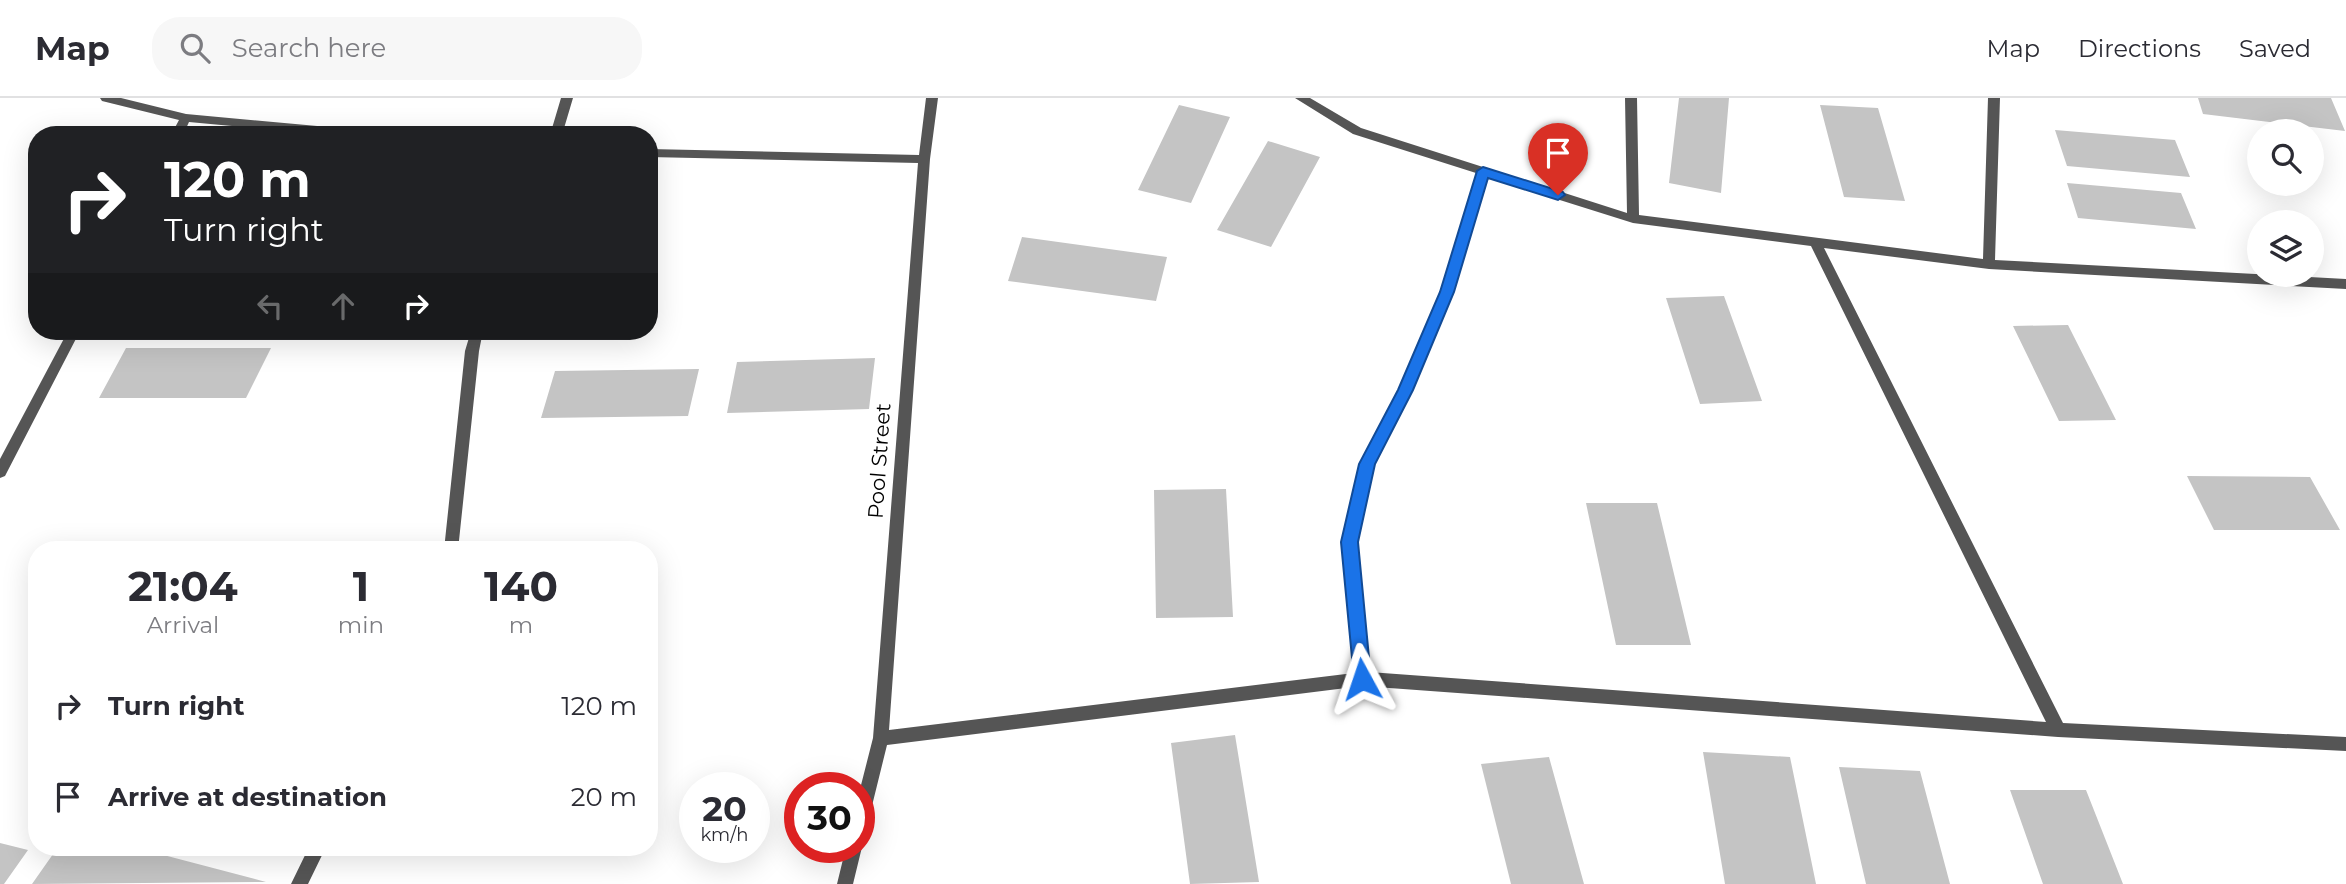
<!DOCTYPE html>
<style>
:root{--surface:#fff;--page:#f7f7f7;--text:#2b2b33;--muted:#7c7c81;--line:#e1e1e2}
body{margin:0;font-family:Montserrat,sans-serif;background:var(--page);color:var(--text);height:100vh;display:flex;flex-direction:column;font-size:26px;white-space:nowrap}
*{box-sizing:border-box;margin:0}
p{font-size:23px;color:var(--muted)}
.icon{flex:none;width:38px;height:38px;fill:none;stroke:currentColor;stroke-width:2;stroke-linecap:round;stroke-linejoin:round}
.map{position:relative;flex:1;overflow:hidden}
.sheet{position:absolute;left:28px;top:443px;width:630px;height:315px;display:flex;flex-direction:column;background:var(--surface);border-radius:28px;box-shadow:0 7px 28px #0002}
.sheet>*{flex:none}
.guide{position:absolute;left:28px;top:28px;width:630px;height:214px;border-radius:28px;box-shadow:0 7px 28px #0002;background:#202124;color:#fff;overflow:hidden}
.controls{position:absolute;left:2247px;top:21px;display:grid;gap:14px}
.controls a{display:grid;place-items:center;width:77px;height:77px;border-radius:50%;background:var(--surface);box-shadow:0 7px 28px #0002;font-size:35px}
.speed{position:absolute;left:679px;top:674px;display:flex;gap:14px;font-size:35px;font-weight:700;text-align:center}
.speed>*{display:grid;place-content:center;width:91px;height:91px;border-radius:50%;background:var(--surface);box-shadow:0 7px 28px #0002;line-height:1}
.speed small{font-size:18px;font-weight:400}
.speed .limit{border:10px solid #d22;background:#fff;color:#111}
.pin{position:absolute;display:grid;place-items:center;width:60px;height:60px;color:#fff;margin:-72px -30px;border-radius:50% 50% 50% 0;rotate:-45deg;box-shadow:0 0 7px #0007}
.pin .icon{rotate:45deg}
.me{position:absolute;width:77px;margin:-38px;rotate:355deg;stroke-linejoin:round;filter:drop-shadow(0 0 5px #0008)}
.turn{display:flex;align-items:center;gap:24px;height:147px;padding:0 21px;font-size:32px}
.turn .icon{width:91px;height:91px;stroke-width:2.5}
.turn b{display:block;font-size:49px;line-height:60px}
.lanes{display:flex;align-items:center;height:66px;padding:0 21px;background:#0003;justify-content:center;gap:35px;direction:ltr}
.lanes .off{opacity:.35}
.eta{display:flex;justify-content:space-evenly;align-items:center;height:119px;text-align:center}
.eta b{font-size:42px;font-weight:700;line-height:49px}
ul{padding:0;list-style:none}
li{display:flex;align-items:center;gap:21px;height:91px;padding:0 21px}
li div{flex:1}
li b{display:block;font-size:26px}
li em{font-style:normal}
header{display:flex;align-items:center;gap:42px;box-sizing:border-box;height:98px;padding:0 35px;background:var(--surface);border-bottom:2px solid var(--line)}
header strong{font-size:33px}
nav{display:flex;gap:38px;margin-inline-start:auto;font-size:24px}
.search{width:490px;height:63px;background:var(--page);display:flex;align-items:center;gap:18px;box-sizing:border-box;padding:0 24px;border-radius:28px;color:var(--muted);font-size:26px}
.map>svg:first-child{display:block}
</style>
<header>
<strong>Map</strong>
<div class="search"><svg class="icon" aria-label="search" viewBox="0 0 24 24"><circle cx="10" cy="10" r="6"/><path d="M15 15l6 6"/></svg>Search here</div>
<nav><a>Map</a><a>Directions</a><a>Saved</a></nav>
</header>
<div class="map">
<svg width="2346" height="786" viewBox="0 0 2346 786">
<rect width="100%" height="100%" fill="#fff"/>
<!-- building -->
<path fill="#c4c4c4" d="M1679 0H1729L1721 95 1669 85Z
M2198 0H2331L2345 33 2203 16Z
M1179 7 1230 19 1191 105 1138 92Z
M1820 7 1878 10 1905 103 1844 99Z
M2055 32 2175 42 2190 79 2067 68Z
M1268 43 1320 59 1271 149 1217 132Z
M2067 85 2181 95 2196 131 2078 120Z
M1022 139 1167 159 1156 203 1008 183Z
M1724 198 1762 303 1700 306 1666 200Z
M2068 227 2116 322 2059 323 2013 228Z
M126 250H271L246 300H99Z
M875 260 869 311 727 315 737 264Z
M699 271 688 318 541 320 555 273Z
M2187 378 2310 379 2340 432H2214Z
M1226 391 1233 519 1156 520 1154 392Z
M1586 405H1657L1691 547H1616Z
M1235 637 1259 784 1190 786 1171 645Z
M1703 654 1790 659 1816 786H1725Z
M1549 659 1584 786H1511L1481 666Z
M1839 669 1920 673 1950 786H1866Z
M2010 692H2086L2123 786H2043Z
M0 745 28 752 4 786H0Z
M58 749H133L266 784 32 786Z"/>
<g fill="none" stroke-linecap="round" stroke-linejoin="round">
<!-- minor -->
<path fill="#555" fill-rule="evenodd" d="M100 0H121L186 16 372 33 378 37H326L189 24 183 37H171L179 22 102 3Z
M561 0H573L562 37H550Z
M926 0H938L930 61 889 632 1354 575 1342 444 1360 366 1398 292 1441 194 1476 75 1353 36 1295 0H1310L1361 30 1627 115 1625 0H1637L1639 117 1983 161 1988 0H2000L1995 162 2346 181V191L1989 171 1824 150 2063 625 2346 639V653L2058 639 1362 588 887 647 867 728 865 734 859 736V695L873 640 918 65 649 59V51L919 57ZM1487 79 1633 125 1811 148 2046 624 1369 574 1356 444 1374 366 1412 292 1453 194Z
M68 233H80L5 378 0 380V361Z
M471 233H483L479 253 458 452H444L465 253Z
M859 743 862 749 853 786H837L846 749H859Z
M309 749H326L308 786H291Z"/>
</g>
<!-- route -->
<path fill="#1a73e8" stroke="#114b97" stroke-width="2" d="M1483 69 1563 94 1565 97 1558 102 1488 80 1454 194 1413 292 1375 366 1358 444 1371 581 1362 589 1354 581 1341 444 1359 366 1398 292 1440 194 1477 73Z"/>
<g text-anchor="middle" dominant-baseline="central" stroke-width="5" stroke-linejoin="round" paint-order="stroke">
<!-- street labels -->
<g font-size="21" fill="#000" stroke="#fff">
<text transform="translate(879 363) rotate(-86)">Pool Street</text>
</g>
</g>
</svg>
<div class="controls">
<a><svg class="icon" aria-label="search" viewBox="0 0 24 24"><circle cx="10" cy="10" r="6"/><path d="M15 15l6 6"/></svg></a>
<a><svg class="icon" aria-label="layers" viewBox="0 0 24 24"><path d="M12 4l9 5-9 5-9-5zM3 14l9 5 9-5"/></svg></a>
</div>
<div class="speed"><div>20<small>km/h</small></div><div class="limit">30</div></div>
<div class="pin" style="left:1558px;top:97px;background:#d93025"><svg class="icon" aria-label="arrive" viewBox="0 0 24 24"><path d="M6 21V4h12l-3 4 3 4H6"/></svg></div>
<svg class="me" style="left:1362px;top:581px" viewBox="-20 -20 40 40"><path d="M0-17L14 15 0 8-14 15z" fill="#1a73e8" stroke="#fff" stroke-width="4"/></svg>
<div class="guide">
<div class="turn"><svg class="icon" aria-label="right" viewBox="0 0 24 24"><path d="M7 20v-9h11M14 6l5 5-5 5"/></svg><div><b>120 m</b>Turn right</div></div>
<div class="lanes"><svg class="icon off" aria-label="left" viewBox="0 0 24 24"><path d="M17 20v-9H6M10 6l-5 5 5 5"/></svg><svg class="icon off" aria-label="ahead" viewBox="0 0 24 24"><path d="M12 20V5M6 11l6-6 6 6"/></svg><svg class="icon" aria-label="right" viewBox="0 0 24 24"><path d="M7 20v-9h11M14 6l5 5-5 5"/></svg></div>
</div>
<section class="sheet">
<div class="eta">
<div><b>21:04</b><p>Arrival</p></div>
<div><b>1</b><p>min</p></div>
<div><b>140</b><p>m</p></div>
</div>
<ul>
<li><svg class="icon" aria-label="right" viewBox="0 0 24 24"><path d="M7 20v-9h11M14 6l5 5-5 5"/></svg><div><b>Turn right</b></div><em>120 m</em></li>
<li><svg class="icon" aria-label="arrive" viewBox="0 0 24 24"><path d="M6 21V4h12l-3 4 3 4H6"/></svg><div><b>Arrive at destination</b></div><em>20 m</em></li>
</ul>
</section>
</div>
